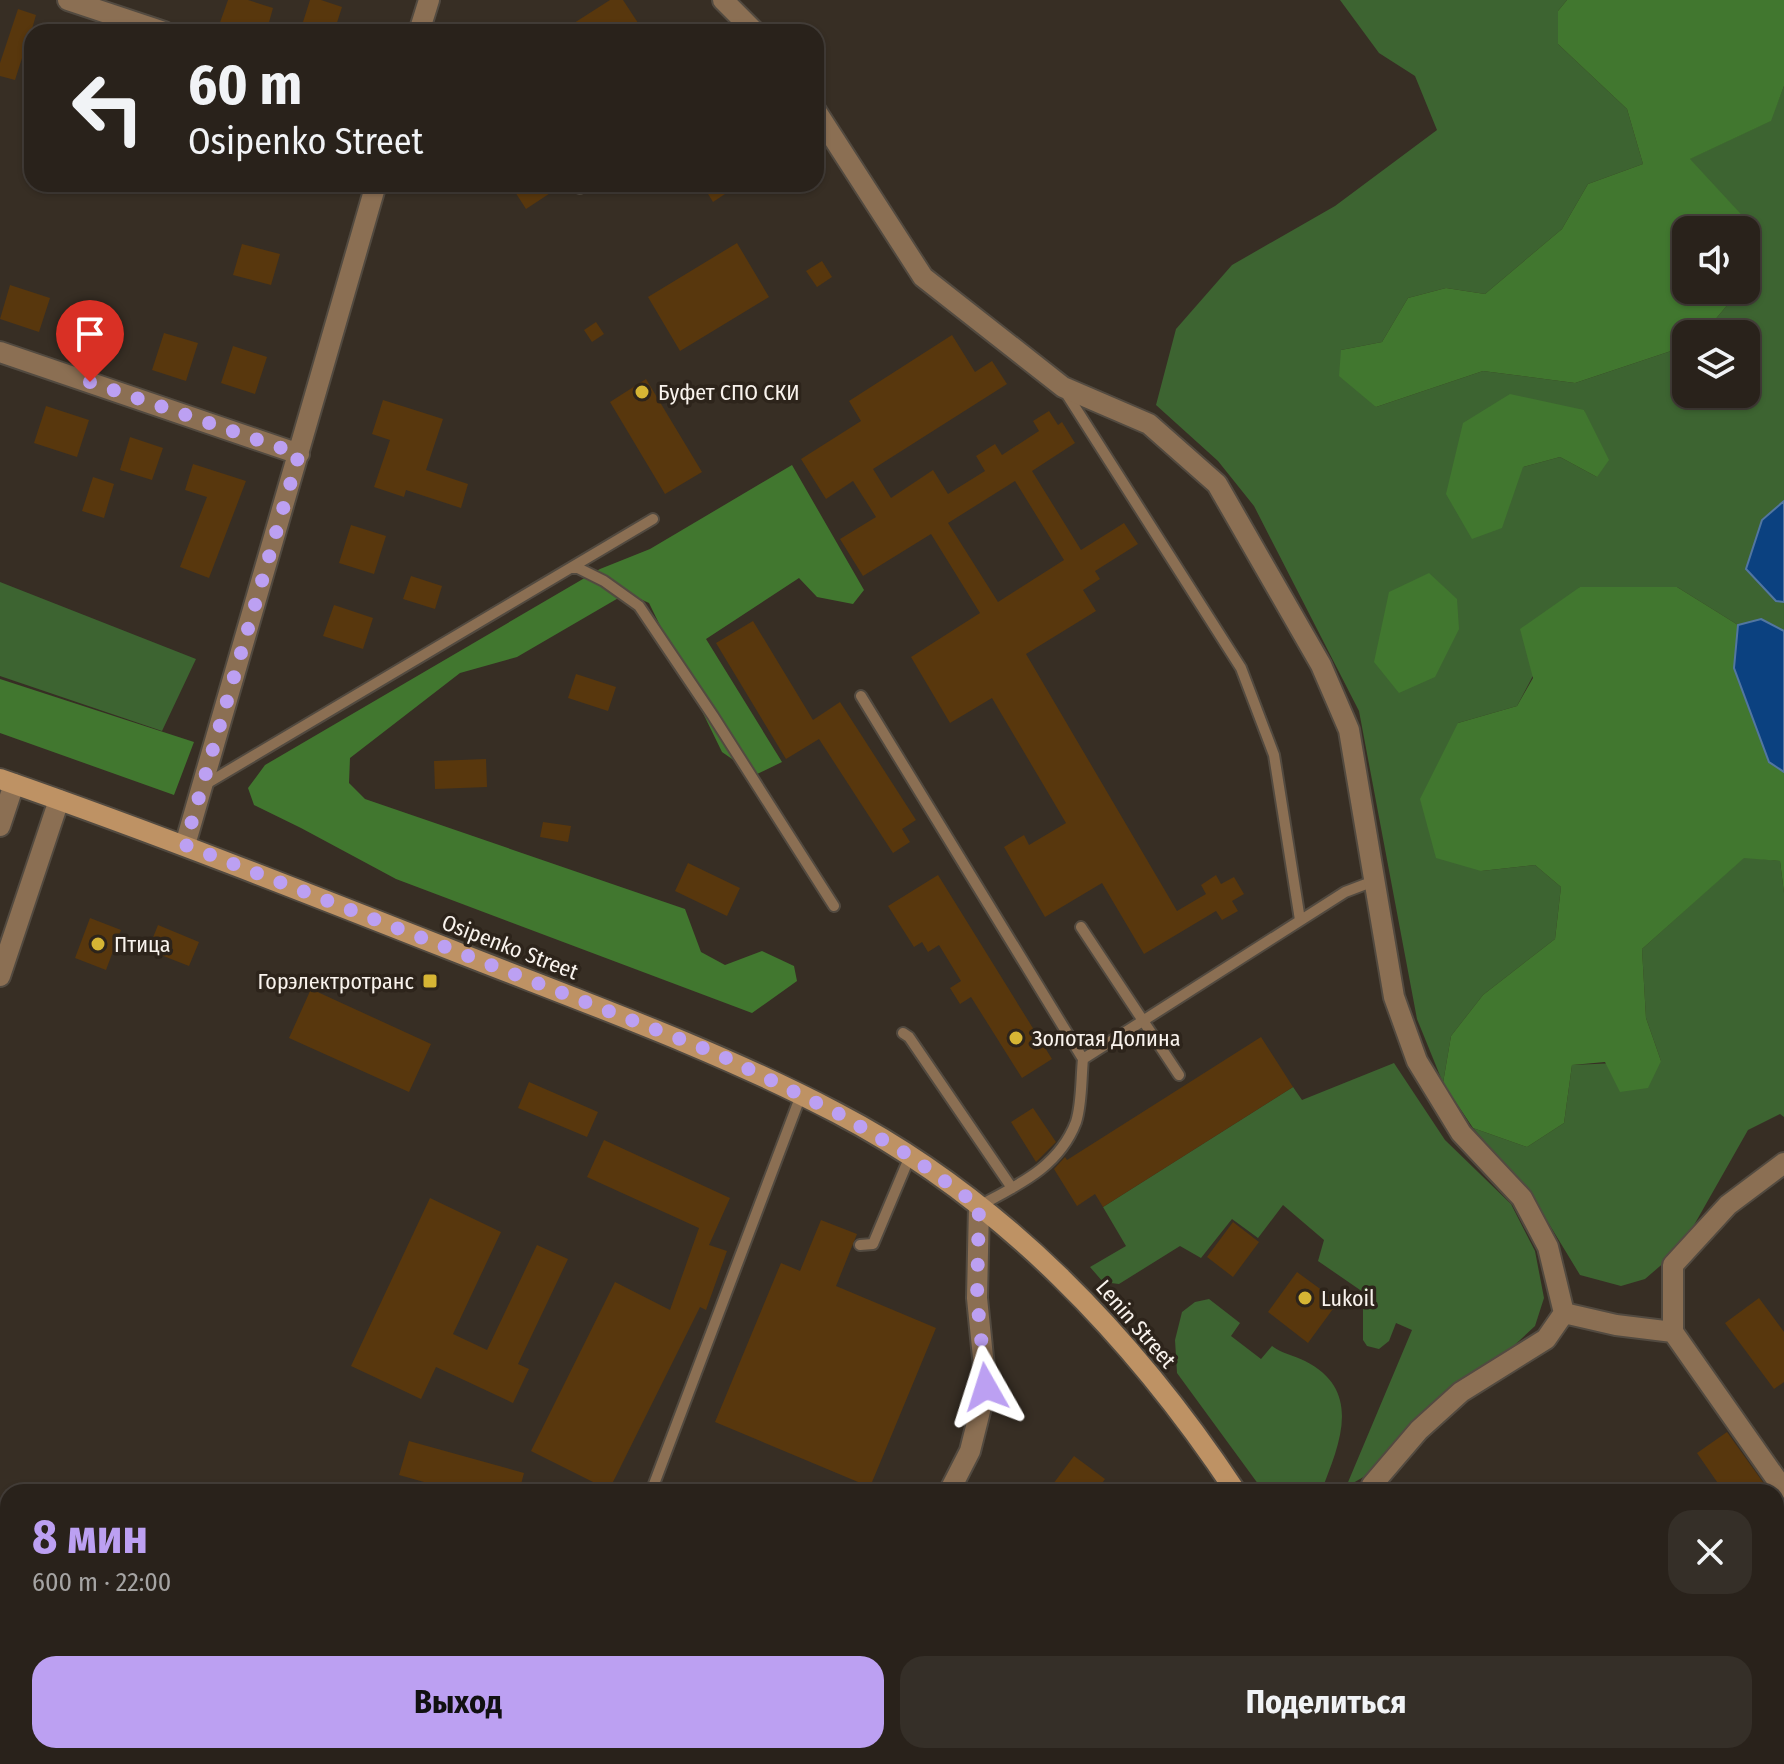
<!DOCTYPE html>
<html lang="ru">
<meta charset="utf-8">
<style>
:root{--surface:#29221b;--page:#352f28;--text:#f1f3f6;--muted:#a5a4a3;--line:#453f3a;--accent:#bca0f2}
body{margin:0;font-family:"Fira Sans Condensed",sans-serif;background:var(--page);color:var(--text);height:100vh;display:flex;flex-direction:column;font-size:30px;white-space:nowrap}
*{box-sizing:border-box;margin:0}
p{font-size:26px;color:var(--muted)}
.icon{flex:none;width:44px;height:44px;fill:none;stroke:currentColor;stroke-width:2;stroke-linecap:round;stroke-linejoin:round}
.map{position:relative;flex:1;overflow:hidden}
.drawer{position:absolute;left:0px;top:1484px;width:1784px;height:280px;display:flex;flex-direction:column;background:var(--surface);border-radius:24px 24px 0 0;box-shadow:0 2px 6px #0004,0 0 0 2px var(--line)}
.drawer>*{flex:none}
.hud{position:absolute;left:24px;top:24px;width:800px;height:168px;border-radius:24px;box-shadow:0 2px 6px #0004,0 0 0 2px var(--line);background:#29221b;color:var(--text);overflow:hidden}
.tools{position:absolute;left:1672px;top:216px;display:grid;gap:16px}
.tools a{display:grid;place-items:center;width:88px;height:88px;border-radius:16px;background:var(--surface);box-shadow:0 2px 6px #0004,0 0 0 2px var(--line);font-size:40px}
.pin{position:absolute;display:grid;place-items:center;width:68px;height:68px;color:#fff;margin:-82px -34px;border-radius:50% 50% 50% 0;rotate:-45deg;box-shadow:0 0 8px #0007}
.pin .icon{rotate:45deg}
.me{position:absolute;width:88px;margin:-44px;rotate:354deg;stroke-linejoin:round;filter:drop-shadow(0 0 6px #0008)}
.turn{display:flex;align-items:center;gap:28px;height:168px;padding:0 32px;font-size:36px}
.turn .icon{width:104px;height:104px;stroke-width:2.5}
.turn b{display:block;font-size:56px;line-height:68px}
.round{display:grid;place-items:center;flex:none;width:84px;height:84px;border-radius:24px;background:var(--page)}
.overview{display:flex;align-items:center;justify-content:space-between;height:136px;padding:0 32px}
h1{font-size:48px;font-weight:700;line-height:60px;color:var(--accent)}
.action{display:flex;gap:16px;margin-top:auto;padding:16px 32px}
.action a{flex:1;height:92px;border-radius:24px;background:var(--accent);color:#111;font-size:32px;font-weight:700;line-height:92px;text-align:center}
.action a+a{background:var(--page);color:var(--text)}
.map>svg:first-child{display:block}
</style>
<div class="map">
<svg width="1784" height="1764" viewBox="0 0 1784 1764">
<rect width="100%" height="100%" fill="#372e24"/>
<!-- green -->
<path fill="#3d6431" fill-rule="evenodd" d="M1340 0H1567L1558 11V44L1627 109 1643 164 1588 184 1562 229 1485 294 1446 288 1408 298 1382 342 1341 350 1376 407 1483 371 1575 383 1686 346V394H1746V334H1703L1740 290H1746V256L1750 225 1689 159 1770 121 1784 86V501L1761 520 1776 601 1784 602V631L1761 619 1738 625 1677 587H1580L1517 706 1458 723 1481 871 1535 865 1561 887 1555 939 1483 995 1451 1036 1443 1083 1417 1019 1359 711 1254 506 1218 461 1156 405 1176 329 1232 265 1335 206 1437 130 1415 76 1379 53ZM1584 410 1597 477 1560 457 1523 467Z
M0 582 196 659 162 731 0 676Z
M1744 857 1780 861 1784 893V1117L1780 1114 1748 1130 1681 1248 1645 1279 1621 1286 1580 1275 1532 1196 1473 1128 1527 1147 1564 1123 1572 1065 1661 1061 1646 1018 1642 949Z
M1394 1063 1445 1140 1511 1204 1535 1251 1544 1298 1535 1326 1506 1353 1457 1383 1367 1475 1346 1487 1412 1330 1396 1323 1389 1341 1379 1349 1367 1346 1363 1340V1292L1318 1261 1324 1240 1283 1205 1258 1238 1232 1219 1201 1258 1180 1246 1119 1284 1103 1282 1090 1267 1126 1246 1103 1207 1293 1087 1302 1100Z
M1209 1299 1240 1323 1231 1336 1261 1359 1272 1346C1283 1354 1293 1355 1305 1361 1364 1391 1339 1445 1321 1492H1264L1177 1373 1175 1340 1182 1312 1195 1302Z"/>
<!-- forest -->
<path fill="#41772f" d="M1567 0H1784V86L1771 121 1690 159 1751 225 1746 256V230H1686V290H1740L1703 334H1686V346L1575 383 1483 371 1376 407 1339 376 1341 350 1382 342 1408 298 1446 288 1485 294 1562 229 1588 184 1643 164 1627 109 1558 44V11Z
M1510 394 1584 410 1609 460 1597 477 1560 457 1523 467 1502 528 1472 539 1446 494 1463 423Z
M792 465 864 590 853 604 817 597 799 578 706 639 782 762 755 775 722 752 649 603 627 593 517 657 460 673 350 758 349 783 365 799 685 909 701 952 725 965 762 951 794 966 797 981 752 1013 396 879 301 828 254 805 248 788 265 765 600 569 650 549Z
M1429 573 1457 599 1459 629 1435 677 1399 693 1374 662 1389 592Z
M1580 587H1677L1738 625 1734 668 1769 761 1784 772V893L1780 861 1744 858 1642 949 1646 1018 1661 1061 1648 1088 1620 1092 1605 1062 1572 1065 1564 1123 1527 1147 1473 1128 1443 1083 1451 1036 1483 995 1555 939 1561 887 1535 865 1481 871 1436 858 1420 799 1458 723 1517 706 1533 678 1520 629Z
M0 679 194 742 174 795 0 733Z"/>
<!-- water -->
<path fill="#0b4180" stroke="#5276a1" stroke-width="2" d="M1784 501V602L1776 601 1746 569 1762 520Z
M1761 619 1784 631V772L1769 762 1734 668 1738 625Z"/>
<!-- building -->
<path fill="#58370d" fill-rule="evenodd" d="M228 0H248L273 8 268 26 254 22 250 32H232L218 28Z
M310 0H321L342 7 334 32 303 22Z
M610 0H623L644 32H560Z
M18 9 36 15 32 29V58L23 55 15 80 0 76V63Z
M510 184H564L526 209Z
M702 184H740L713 202Z
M737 243 769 297 680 351 648 297Z
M242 244 280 254 271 285 233 275Z
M822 261 832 277 817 287 806 271Z
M10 285 50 298 39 332 0 319Z
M90 310 122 321 110 358 78 347Z
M596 322 604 334 592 342 584 330Z
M164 333 198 343 186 381 152 370Z
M952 335 975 372 992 361 1007 384 873 469 891 498 933 470 948 494 985 471 976 456 995 444 1002 455 1039 431 1033 421 1049 411 1058 425 1062 422 1075 443 1032 471 1081 550 1124 523 1138 544 1095 571 1100 579 1083 590 1096 611 1026 654 1177 911 1206 894 1201 885 1216 875 1221 884 1234 877 1244 894 1232 901 1238 911 1222 920 1216 911 1144 954 1102 883 1045 917 1004 847 1024 835 1029 845 1066 823 992 698 950 723 911 657 980 613 931 534 863 576 840 539 876 517 853 481 826 499 801 459 861 421 849 401ZM1015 481 1064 560 998 602 948 523Z
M233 346 267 357 255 394 221 383Z
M646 379 702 472 665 494 610 402Z
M383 400 443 419 426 470 468 484 461 508 406 490 404 497 374 487 390 440 372 434Z
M46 406 89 420 77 457 34 443Z
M130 437 163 448 152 480 120 470Z
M193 464 246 481 209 578 180 567 207 497 185 490Z
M93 477 114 484 104 518 82 511Z
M351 525 386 536 374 574 339 563Z
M411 576 442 586 435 609 403 599Z
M334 605 373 618 363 649 323 636Z
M753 621 813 720 840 702 916 820 902 829 910 842 893 853 819 739 786 759 716 643Z
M576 674 616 687 608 711 568 698Z
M486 759 487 787 435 789 434 761Z
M543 822 571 826 568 842 540 837Z
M688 863 740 888 727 916 675 891Z
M938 875 1052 1059 1022 1078 971 997 960 1004 950 988 961 981 939 945 928 952 922 942 914 947 888 906Z
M90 918 121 930 106 970 75 958Z
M158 925 199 942 189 966 148 950Z
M311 989 431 1044 409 1092 289 1038Z
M1261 1037 1293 1087 1103 1207 1095 1194 1077 1206 1054 1169 1065 1157 1067 1160Z
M529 1082 598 1112 587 1137 518 1108Z
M1033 1108 1056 1142 1036 1162 1011 1122Z
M604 1140 730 1198 709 1245 727 1251 706 1310 700 1307 609 1490 531 1451 615 1282 670 1310 699 1228 587 1177Z
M430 1198 501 1232 453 1334 487 1350 537 1245 568 1259 518 1364 529 1369 513 1403 436 1367 421 1399 351 1366Z
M821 1220 857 1234 836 1286 936 1328 870 1487 715 1422 781 1263 800 1271Z
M1233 1222 1259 1242 1233 1277 1207 1257Z
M1297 1272 1338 1302 1308 1343 1268 1312Z
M1759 1298 1784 1332V1382L1774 1389 1725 1323Z
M1727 1432 1770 1492H1724L1697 1453Z
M409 1441 524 1473 519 1492H460L399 1475Z
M1074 1456 1105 1479 1096 1492H1047Z"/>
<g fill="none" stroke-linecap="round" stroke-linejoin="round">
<!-- service casing -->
<g stroke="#524a40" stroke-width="14">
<path id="service" d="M457 184 460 185
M580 188 587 184
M1066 393 1241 668 1274 755 1300 920
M571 568H578L604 581 639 606 713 716 834 906
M861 696 1083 1059C1081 1078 1082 1103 1076 1122 1059 1167 1018 1185 979 1206
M206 784 653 519
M1081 927 1179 1075
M903 1033 909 1037 1012 1188
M1083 1059 1345 892 1374 881
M860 1245 873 1244 910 1156
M651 1492 801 1095"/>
</g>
<!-- minor casing -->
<g stroke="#524a40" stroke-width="24">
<path id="minor" d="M68 0 164 32
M723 0 755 32
M419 32 429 0
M816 111 923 277 1063 387 1149 424 1217 484 1321 665 1349 730 1394 997 1417 1061 1461 1133 1522 1198 1548 1247 1564 1313 1546 1339 1461 1392 1419 1430 1372 1485 1370 1492
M0 352 299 454
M185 845 376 184
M1564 1313 1616 1325 1673 1332 1784 1490
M1673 1332V1265L1728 1205 1784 1163
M949 1492 970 1451 986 1387 977 1298 979 1206
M772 1764 778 1756"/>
</g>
<!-- tertiary casing -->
<g stroke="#524a40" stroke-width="24">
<path id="tertiary" d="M0 826 14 784
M0 976 59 800"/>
</g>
<!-- secondary casing -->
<g stroke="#524a40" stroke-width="24">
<path id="secondary" d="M0 779C155 833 307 893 459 953 586 1003 715 1049 837 1113 1002 1199 1134 1338 1236 1492
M1383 1756 1387 1764"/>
</g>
<!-- service -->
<use href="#service" stroke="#8b6f53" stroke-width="10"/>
<!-- minor -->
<use href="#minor" stroke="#8b6f53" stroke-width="20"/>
<!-- tertiary -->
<use href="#tertiary" stroke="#8b6f53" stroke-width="20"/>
<!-- secondary -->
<use href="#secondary" stroke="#be9264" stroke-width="20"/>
</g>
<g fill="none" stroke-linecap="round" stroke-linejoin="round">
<!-- route -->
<path stroke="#bca0f2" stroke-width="14" stroke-dasharray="0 25.2" d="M90 382 299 454 185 845 718 1054 839 1114 910 1156 979 1206 977 1298 986 1387"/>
</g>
<!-- markers -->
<g fill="#d6b534" stroke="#2d241b" stroke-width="3">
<circle cx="642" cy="392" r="8"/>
<circle cx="98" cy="944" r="8"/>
<rect x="422" y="973" width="16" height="16" rx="4"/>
<circle cx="1016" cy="1038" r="8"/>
<circle cx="1305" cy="1298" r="8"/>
</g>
<g text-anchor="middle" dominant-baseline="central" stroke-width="7" stroke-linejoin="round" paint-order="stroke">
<!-- poi labels -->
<g font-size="22" fill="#f9f3ed" stroke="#2d241b" text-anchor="start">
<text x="658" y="392">Буфет СПО СКИ</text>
<text x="114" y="944">Птица</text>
<text x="414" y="981" text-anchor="end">Горэлектротранс</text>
<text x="1032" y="1038">Золотая Долина</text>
<text x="1321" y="1298">Lukoil</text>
</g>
<!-- street labels -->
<g font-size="22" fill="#f9f3ed" stroke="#2d241b">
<text transform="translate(510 947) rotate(21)">Osipenko Street</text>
<text transform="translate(1136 1324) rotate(49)">Lenin Street</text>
</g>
</g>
</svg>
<div class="tools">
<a><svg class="icon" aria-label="sound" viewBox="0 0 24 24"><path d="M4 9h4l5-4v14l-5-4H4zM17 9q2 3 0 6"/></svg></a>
<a><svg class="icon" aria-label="layers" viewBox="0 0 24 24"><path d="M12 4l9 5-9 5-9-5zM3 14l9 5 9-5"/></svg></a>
</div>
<div class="pin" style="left:90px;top:382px;background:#d93025"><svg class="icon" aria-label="arrive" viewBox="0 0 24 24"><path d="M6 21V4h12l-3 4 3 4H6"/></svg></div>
<svg class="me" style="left:986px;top:1387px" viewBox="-20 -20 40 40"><path d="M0-17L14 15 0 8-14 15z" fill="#bca0f2" stroke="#fff" stroke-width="4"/></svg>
<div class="hud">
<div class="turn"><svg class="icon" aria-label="left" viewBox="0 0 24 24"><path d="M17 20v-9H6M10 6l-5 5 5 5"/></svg><div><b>60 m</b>Osipenko Street</div></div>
</div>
<section class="drawer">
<div class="overview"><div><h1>8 мин</h1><p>600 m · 22:00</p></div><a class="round"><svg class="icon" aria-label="close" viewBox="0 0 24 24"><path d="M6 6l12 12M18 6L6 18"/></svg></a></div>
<div class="action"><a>Выход</a><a>Поделиться</a></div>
</section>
</div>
